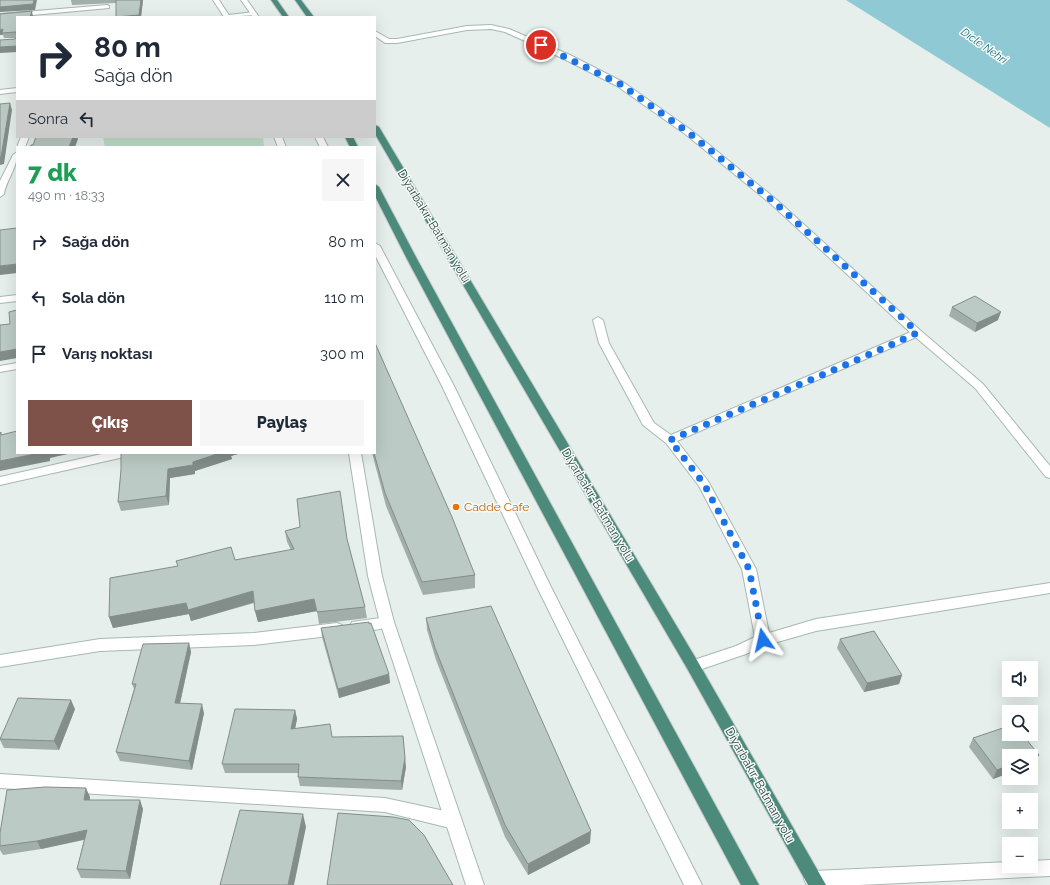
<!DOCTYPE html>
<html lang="tr">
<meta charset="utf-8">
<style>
:root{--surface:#fff;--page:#f6f6f7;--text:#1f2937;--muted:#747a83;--accent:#7f5249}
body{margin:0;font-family:Raleway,sans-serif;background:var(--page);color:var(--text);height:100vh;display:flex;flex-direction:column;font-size:15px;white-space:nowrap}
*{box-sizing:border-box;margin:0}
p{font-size:13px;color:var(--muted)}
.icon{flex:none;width:22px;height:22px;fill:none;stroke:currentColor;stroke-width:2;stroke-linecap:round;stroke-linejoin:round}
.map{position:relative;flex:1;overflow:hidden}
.side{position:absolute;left:16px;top:146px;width:360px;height:308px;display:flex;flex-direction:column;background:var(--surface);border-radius:0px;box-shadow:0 4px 16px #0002}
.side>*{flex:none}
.banner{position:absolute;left:16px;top:16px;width:360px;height:122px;border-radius:0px;box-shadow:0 4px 16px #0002;background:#fff;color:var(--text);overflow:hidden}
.controls{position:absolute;left:1002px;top:661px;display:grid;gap:8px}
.controls a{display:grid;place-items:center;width:36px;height:36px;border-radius:0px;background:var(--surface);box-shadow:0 4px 16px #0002;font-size:20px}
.pin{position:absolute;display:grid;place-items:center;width:34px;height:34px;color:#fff;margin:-17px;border:2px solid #fff;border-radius:50%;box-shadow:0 1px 4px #0007}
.me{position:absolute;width:44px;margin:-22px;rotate:349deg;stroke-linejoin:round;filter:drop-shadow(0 0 3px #0008)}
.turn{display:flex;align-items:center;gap:14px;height:84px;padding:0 12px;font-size:18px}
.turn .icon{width:52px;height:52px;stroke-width:2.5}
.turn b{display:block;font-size:28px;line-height:34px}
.then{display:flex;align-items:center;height:38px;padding:0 12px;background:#0003;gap:8px;font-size:15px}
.round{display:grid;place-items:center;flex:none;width:42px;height:42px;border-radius:0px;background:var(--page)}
.headline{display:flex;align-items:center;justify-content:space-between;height:68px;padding:0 12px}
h1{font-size:24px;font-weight:800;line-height:30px;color:#1e9e55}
.button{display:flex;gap:8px;margin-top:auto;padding:8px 12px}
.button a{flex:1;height:46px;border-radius:0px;background:var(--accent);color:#fff;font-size:16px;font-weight:800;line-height:46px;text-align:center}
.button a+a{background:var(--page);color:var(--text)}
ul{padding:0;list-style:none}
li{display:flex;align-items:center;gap:12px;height:56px;padding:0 12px}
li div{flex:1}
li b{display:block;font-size:15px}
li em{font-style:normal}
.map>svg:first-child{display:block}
</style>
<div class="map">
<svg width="1050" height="885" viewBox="0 0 1050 885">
<rect width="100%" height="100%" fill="#e6efeb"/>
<!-- green -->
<path fill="#bfe0c8" d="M42 137H263L264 147H105L103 137Z"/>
<!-- water -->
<path fill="#8ec9d4" d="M846 0H1050V128Z"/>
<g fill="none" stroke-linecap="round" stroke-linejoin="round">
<!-- minor casing -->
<g stroke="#a8b8b2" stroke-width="2">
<path id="minor" d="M107 5 109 6V8L0 18V14Z
M254 12 257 14 256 15 225 17 228 15Z
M17 88V92L0 94V90Z
M21 137H29L25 147H17Z
M17 152C17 170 7 178 4 194L0 197V181L13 155Z
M17 295V301L0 303V297Z
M598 317 603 320 609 343 654 423 671 435 913 331H921L922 333 921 335 677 441 708 481 756 569 769 633 816 619 1050 583V593L816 631 767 645 746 654 693 672 688 670 686 666 688 662 736 646 755 637 742 569 699 486 666 443 643 425 599 343 593 320Z
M17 363V369L0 372V366Z
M106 453H130L128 456 124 457 0 485V477Z
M387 617 392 618 394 622 392 626C381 629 363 633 352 630L350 626 352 622Z
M337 623 342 625 344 629 342 633 337 635 254 645 100 651 0 667V655L100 639 254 633Z
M0 774 385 798 454 813 460 816 462 821 460 826 454 829 385 812 0 788Z
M1050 860V876L859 885H807L804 879 807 873 813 871 1009 862V866H1031V861Z"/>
</g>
<!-- tertiary casing -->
<g stroke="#a8b8b2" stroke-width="2">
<path id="tertiary" d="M213 0H219L230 17H224Z
M241 0H247L259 17H253Z
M491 25 509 29 570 55 623 82 691 130 777 200 921 331 983 384 1050 466V478L1046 477 975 388 913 335 771 204 685 134 617 86 564 59 505 32 491 29 467 30 397 43H385L375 36V31L389 39H397L467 26Z
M274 137H282L286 147H278Z
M315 137H323L328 147H320Z
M375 243 380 246 454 386 550 585 702 885H684L536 585 442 386 375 255Z
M349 453H361L382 576 394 622 484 885H466L380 622 368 576Z"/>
</g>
<!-- trunk casing -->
<g stroke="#c2cac8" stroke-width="2">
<path id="trunk" d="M271 0H277L289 17H283Z
M295 0H301L314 17H307Z
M375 125 379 127 698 662 826 885H808L688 670 375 134Z
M345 137H353L358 147H350Z
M375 184 379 187 417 259 759 885H741L407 259 375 196Z"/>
</g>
<!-- minor -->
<use href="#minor" fill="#fff" fill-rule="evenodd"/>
<!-- tertiary -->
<use href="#tertiary" fill="#fff" fill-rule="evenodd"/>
<!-- trunk -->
<use href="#trunk" fill="#4c8a7c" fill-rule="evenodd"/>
</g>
<!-- wall -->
<path fill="#a1aea9" d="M71 0H143L141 17H116V3L72 5Z
M0 14 33 16V17H17V52L15 39 16 38H4L3 35H0Z
M952 307 998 320 975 332 949 316Z
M121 453H241L231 456 232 459 195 471V474L170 478 169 505 121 511 118 502 121 470Z
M372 453H375L475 575V588L423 595 386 506Z
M285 531 347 539 365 607 367 618 319 624 317 611 258 622 255 611 254 603 191 621 189 614 113 628 109 617 235 560 291 550 287 542Z
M426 618 590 843 528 875 505 837 436 660 427 630Z
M321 628 389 674 390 683 339 698 322 637Z
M840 639 902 675 899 684 864 692 837 648Z
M189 643 191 652 180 704 204 713 192 770 120 761 116 752 134 689 132 684Z
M75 709 59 750 4 748 0 740V739Z
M295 710 297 719 295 729 332 737 406 767 402 790 300 786 298 777V773H225L222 764Z
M973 738 1039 755 1034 764 993 779 969 747Z
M90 797V800L143 809 130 879 81 878 77 869 84 840 41 849 3 855 0 850V846Z"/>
<!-- shaded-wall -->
<path fill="#838d89" d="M34 0H37L35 10 0 12V7Z
M141 0H143L141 17H119Z
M32 11 33 17H30Z
M3 29 2 33 3 35H0V30Z
M17 46V52L0 53V47Z
M10 103 12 110 4 164 0 165V157Z
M73 137H77L78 139 75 147H69Z
M17 264V273L0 275V266Z
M1001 312 998 320 975 332 977 323Z
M17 349V358L0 361V352Z
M40 453H72L50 458V461L0 471V461Z
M220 453H241L231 456 232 459 195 471V474L170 478 169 505 166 496 168 469Z
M253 591 255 602 191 621 189 614 113 628 109 617Z
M314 599 317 611 258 622 255 611Z
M189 643 191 652 178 712 175 703Z
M389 674 390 683 339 698 338 689Z
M902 675 899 684 864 692 867 683Z
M71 700 75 709 59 750 54 741Z
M202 704 204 713 192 770 189 761Z
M295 710 297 719 293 738 291 729Z
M403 736 406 767 402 790 401 781Z
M1039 755 1034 764 1031 765V758Z
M1009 765V773L993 779 997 770Z
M86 788 90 797 89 809 84 800Z
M140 800 143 809 130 879 126 871Z
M303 814 306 827 294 885H288Z
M87 830 91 838 41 849 37 841Z
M591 831 590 843 528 875V864Z"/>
<!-- building -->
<path fill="#bbcac4" stroke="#838d89" d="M0 0H34L33 4 0 7Z
M116 0H141L139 15 116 17Z
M32 11 30 17H17V46L0 47V40L15 39 17 37 16 32 2 33 3 29 0 30V14Z
M10 103 1 157H0V104Z
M36 137H73L69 147H30L31 145H33Z
M17 228V264L0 266V230Z
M975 296 1001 312 977 323 952 307Z
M17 310V349L0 352V325L10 324 9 312Z
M375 343 452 517 475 575 422 582 385 493 374 453H375Z
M17 431V453H40L0 461V433L1 432V435Z
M121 453H220L193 462V465L168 469 166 496 118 502 121 470Z
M340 491 347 539 365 607 317 612 314 599 255 611 253 591 188 610 186 603 109 617 110 578 178 566 176 561 231 547 235 560 294 549 285 531 300 527 297 499Z
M491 606 591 831 528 864 505 825 435 648 426 618Z
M369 622V624L371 623 389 674 338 689 321 628Z
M874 631 902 675 867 683 840 639Z
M189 643 175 703 202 704 189 761 116 752 136 684H132L143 644Z
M18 698 71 700 54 741 0 739Z
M235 709 295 710 291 729 330 724 332 737 403 736 405 758 401 781 298 777 299 764H222Z
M1009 726V734H1022L1039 755 1031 758V756H1009V765L997 770 973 738Z
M45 787 86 788 84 800H140L126 871 77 869 87 830 37 841 0 846V833L7 790Z
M240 810 303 814 288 885H220Z
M338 813 393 817 409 820 424 835 453 885H327Z"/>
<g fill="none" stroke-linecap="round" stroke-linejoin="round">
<!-- route -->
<path stroke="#1a73e8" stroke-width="7" stroke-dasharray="0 12.6" d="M541 45 620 84 688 132 774 202 908 323 917 333C836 370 752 404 670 440L704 484 749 569 763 640"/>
</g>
<!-- markers -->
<circle fill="#e8710a" stroke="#f7fbf9" stroke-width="1.5" cx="456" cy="507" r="4"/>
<g text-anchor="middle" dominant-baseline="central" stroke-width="3" stroke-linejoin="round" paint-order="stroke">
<!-- far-water labels -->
<g font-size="11" font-style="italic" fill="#1c6f80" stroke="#f7fbf9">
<text transform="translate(984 46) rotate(35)">Dicle Nehri</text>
</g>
<!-- street labels -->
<g font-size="12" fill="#24423a" stroke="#f7fbf9">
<text transform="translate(434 226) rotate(59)">Diyarbakır-Batman yolu</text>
<text transform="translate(598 505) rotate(59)">Diyarbakır-Batman yolu</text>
<text transform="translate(760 785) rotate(61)">Diyarbakır-Batman yolu</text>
</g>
<!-- food labels -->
<g font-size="12" fill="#c56008" stroke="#f7fbf9" text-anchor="start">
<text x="464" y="507">Cadde Cafe</text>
</g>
</g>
</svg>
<div class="controls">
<a><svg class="icon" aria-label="sound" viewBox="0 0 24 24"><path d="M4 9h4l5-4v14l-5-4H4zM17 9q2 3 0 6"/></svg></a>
<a><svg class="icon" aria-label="search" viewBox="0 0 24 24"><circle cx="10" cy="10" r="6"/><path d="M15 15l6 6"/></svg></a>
<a><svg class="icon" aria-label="layers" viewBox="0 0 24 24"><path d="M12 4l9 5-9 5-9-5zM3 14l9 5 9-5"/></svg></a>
<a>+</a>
<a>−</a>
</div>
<div class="pin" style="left:541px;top:45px;background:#d93025"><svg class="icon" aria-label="arrive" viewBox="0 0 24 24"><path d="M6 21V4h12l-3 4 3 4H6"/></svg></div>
<svg class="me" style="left:763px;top:640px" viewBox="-20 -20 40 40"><path d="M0-17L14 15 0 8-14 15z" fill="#1a73e8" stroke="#fff" stroke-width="4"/></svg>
<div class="banner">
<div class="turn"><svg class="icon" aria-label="right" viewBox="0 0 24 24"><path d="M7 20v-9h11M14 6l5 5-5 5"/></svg><div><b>80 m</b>Sağa dön</div></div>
<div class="then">Sonra<svg class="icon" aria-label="left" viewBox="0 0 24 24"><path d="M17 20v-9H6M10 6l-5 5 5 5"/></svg></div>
</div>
<section class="side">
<div class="headline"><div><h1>7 dk</h1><p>490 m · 18:33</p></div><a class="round"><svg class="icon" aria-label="close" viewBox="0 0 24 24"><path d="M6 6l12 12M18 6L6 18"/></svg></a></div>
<ul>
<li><svg class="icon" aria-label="right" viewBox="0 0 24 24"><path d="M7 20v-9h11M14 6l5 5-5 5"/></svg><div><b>Sağa dön</b></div><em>80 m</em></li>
<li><svg class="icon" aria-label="left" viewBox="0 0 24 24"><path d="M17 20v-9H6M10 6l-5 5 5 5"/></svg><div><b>Sola dön</b></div><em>110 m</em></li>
<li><svg class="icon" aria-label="arrive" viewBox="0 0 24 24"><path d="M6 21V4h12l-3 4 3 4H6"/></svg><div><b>Varış noktası</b></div><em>300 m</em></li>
</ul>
<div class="button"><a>Çıkış</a><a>Paylaş</a></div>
</section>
</div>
